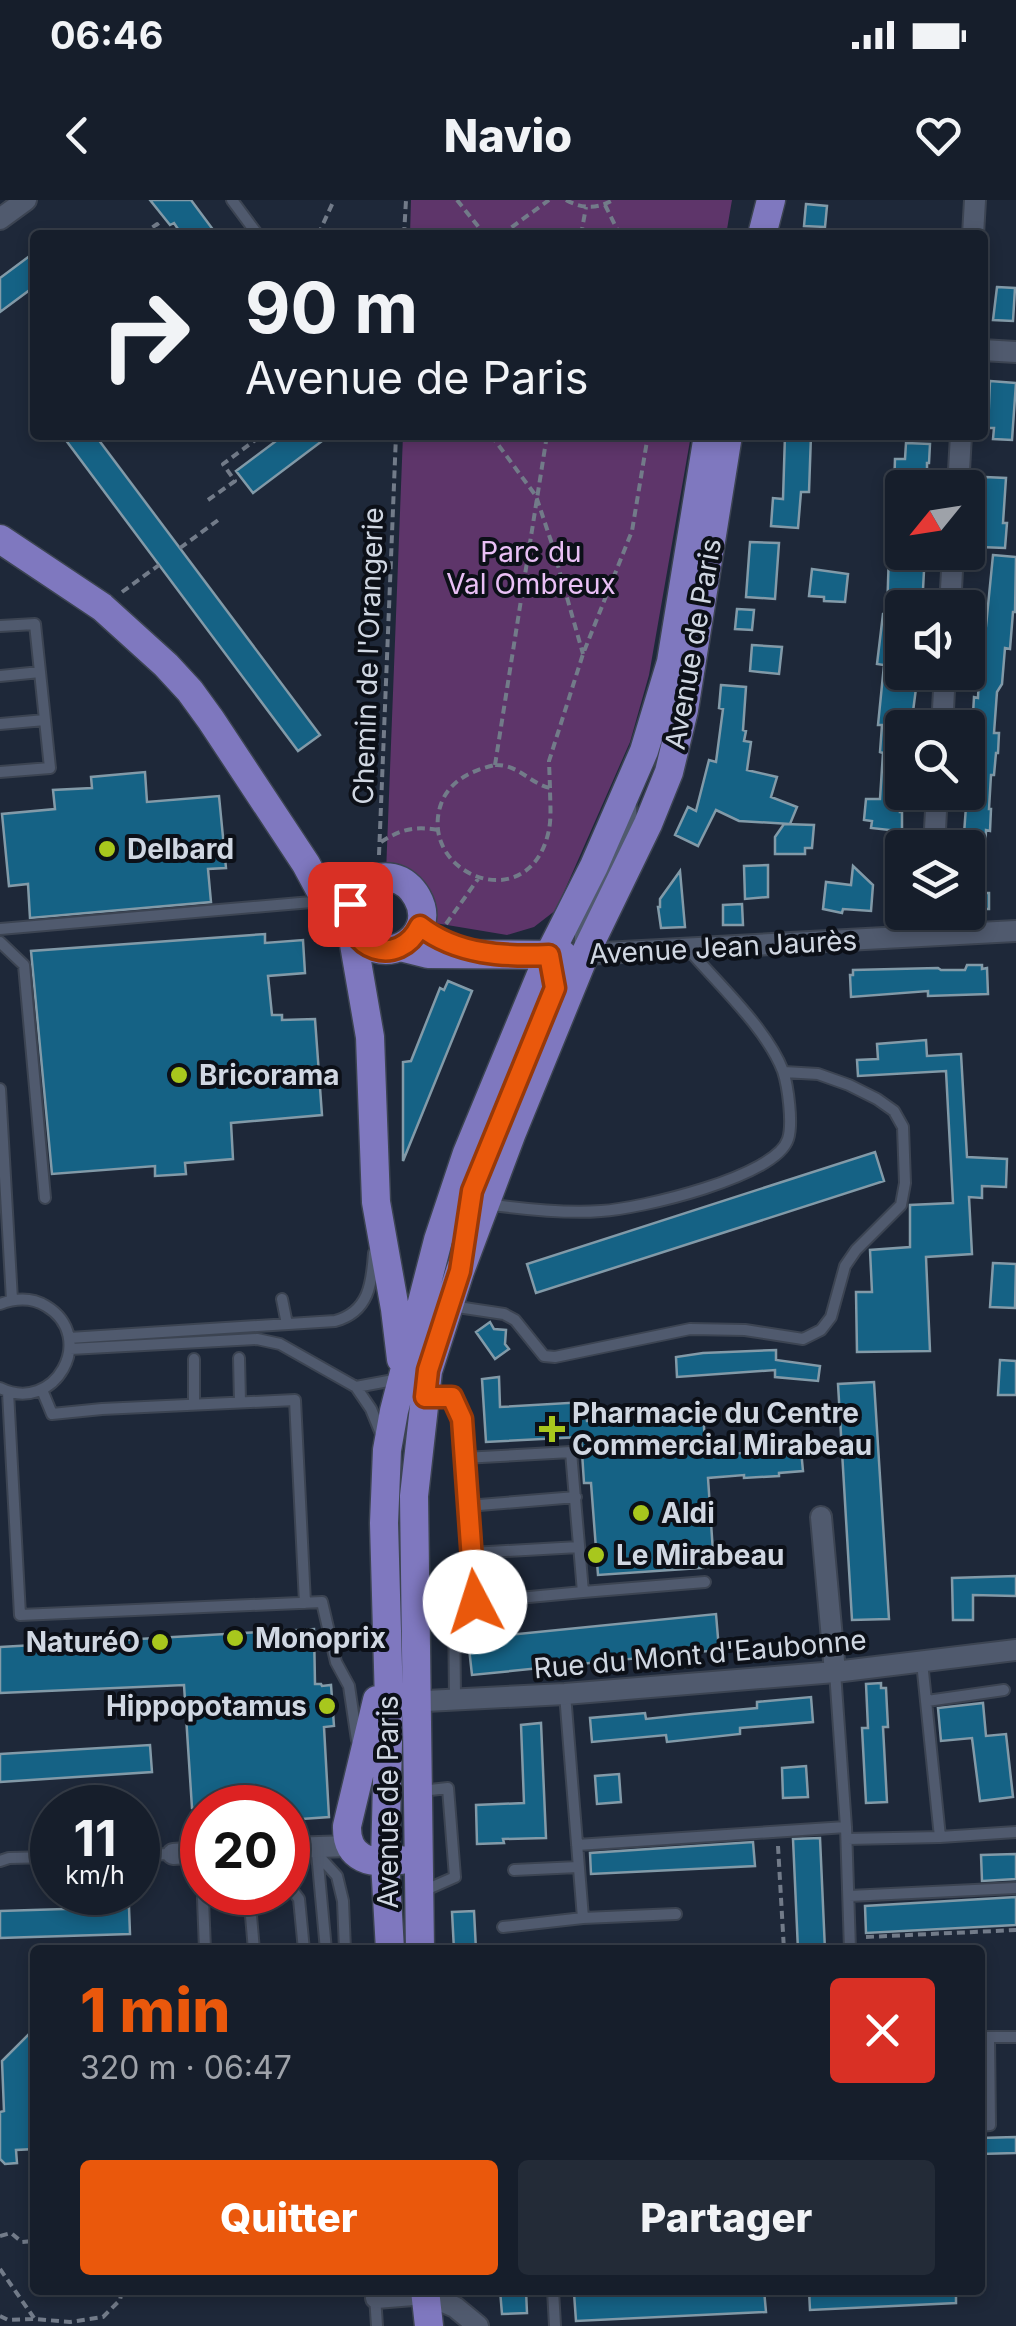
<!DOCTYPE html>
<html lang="fr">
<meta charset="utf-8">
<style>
:root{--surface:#161e2b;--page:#232b37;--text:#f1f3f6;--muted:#9ea2a9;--line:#353c47;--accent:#ea580c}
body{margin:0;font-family:Inter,sans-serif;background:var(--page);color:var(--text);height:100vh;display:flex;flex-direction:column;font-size:38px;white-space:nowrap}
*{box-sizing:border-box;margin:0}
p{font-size:32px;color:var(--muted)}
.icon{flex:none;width:55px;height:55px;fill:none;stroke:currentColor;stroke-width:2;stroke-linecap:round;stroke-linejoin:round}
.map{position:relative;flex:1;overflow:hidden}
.panel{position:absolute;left:30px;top:1745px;width:955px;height:350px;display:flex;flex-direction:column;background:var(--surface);border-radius:10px;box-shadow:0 5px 15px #0003,0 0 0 2px var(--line)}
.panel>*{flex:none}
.guide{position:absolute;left:30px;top:30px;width:958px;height:210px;border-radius:10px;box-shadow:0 5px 15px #0003,0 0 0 2px var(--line);background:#161e2b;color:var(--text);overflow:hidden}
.needle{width:65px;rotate:240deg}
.buttons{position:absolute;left:885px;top:270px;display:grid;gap:20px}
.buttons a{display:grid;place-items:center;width:100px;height:100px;border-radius:10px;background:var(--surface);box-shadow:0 5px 15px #0003,0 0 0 2px var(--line);font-size:50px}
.speed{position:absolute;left:30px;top:1585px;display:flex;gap:20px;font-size:50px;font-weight:700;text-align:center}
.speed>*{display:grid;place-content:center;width:130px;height:130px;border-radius:50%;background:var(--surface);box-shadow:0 5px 15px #0003,0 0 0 2px var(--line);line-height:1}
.speed small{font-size:25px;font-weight:400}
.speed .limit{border:15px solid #d22;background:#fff;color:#111}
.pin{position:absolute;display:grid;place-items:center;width:85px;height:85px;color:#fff;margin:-42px;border-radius:20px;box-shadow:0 5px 15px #0006}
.me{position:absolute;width:110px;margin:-55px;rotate:355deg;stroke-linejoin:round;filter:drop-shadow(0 0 8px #0008)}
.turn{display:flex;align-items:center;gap:35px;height:210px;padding:0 50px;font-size:45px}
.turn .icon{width:130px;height:130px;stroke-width:2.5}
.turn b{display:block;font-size:70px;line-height:85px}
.round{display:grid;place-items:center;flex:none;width:105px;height:105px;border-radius:10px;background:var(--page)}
.summary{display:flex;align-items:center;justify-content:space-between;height:170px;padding:0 50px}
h1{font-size:60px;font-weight:800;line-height:75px;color:var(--accent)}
.cta{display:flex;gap:20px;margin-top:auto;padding:20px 50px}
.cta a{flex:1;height:115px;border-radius:10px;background:var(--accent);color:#fff;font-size:40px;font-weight:800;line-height:115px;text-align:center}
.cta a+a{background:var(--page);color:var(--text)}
.status{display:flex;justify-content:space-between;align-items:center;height:70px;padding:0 50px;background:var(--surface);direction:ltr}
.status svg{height:28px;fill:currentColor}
header{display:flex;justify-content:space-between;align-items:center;height:130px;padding:0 50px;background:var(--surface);font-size:45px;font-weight:800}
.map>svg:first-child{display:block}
</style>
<div class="status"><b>06:46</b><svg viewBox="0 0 49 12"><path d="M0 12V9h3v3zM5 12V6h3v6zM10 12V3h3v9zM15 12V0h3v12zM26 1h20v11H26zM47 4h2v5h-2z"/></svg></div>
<header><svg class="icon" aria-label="back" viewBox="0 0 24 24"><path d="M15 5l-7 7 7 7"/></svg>Navio<svg class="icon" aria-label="heart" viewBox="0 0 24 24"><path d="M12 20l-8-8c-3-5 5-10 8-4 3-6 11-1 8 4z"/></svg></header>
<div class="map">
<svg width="1016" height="2126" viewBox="0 0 1016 2126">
<rect width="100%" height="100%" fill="#1e2839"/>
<!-- green -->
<path fill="#5e356a" d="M411 0H732L726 35H410Z
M403 235H691L649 475 630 542 556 710 534 727 507 735 429 722 386 673Z"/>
<!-- building -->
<path fill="#156285" stroke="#829aa8" stroke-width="2.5" d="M150 0H191L217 35H182L174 23 170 25Z
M806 4 827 6 825 27 804 26Z
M35 52V86L0 112V78Z
M997 87 1015 88 1013 121 993 120Z
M990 181 1016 183 1012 240 993 239 994 228H988Z
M62 235H95L320 535 298 551Z
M284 235H330L253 293 236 271Z
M785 235H811L809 292H801L798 328 771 326 773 298 783 299Z
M906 243 930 244 929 263H927V271L922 270 921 288H894L895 259H905Z
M985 277 1006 278 1003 323H1007L1005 348 980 347Z
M750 342 779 343 775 399 746 397Z
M889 352H925L922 408H902V472L918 473 911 527 902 526V594L900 612H902V630H907L905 648H902V662L886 661 890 630 871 628 872 621 864 620 866 599H880L883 553 880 552 882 525H878L884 465 877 464 883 414H887Z
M993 355 1016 357 1015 412H1013L1010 449 1005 448 1002 484 997 492 994 533H999L998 553H996L994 575H991L989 609H991L990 631 986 630 983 693H989V709H968V648H963L970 551H968L969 531H972L974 497 978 498 980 454H977L978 447 976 446 978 426H986Z
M812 369 848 374 845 402 824 401V397L809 396Z
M737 409 754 410 752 430 735 429Z
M752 445 782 447 779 474 750 471Z
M721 485 746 487 743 530 746 531 744 541 751 542 747 570 777 577 771 597 797 607 790 624 739 621 716 610 698 646 675 635 688 607 696 611 709 560 716 562 723 509 719 508Z
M145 572 147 602 219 596 226 668 208 669 211 702 30 718 28 684 9 686 2 614 55 609 53 590 92 588 91 577Z
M784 624 814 625 812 648H805V654H775V637Z
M768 665V697L745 699 744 666Z
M853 666 873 685 871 711 843 709 842 713 823 709 826 682 851 685Z
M680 671 685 727 661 728 658 707H660V699Z
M742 704 743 725H723V705Z
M265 734V743L303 740 305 773 268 776 272 815H282V820L315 819 322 915 231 923 233 959 185 963 186 974 155 976V966L52 974 31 751Z
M967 765H982V769L987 768 988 794 928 796V791L851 797 850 775H853V770L938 768 941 770H965Z
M448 781 472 791 403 961V862L411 861 440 788 444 790Z
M926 840 927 856 961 854 967 957 1007 959 1006 987 982 986V998L969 997 972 1054 926 1057 930 1151 857 1152 856 1092H872L870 1050 910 1047V1005L953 1003 946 871 858 876 857 860 878 859 877 844Z
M875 952 884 981 536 1093 527 1064Z
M993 1063 1016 1064 1015 1108 990 1107Z
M490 1122 494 1129 506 1130 505 1144 509 1149 495 1159 476 1132Z
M776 1150V1160L820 1166 818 1181 775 1177V1170L677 1177 676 1157 703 1153Z
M1000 1160 1016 1161V1195H998Z
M499 1177 500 1207 585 1202 587 1221 703 1213 706 1255 801 1250 803 1271 779 1273V1276L744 1278V1275L708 1278 714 1367 598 1375 591 1283H584L581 1237 486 1242 482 1179Z
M874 1182 889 1419 852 1420 838 1184Z
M1016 1376V1396L973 1395V1420H953L952 1378Z
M716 1414 719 1450 472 1475 468 1439Z
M314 1429 315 1484H321L322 1486 331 1485 334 1526 324 1527 329 1617 288 1620V1608H192L184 1485 0 1493V1447Z
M881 1483V1488H886L887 1508 888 1527H883L887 1602 866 1603 862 1528H868L866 1484Z
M811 1497 813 1522 740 1528V1534L667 1542 666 1535 592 1542 590 1518 645 1513 646 1519 692 1514 757 1508V1502Z
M983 1503 986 1536 1006 1534 1013 1597 980 1601 972 1538 941 1541 938 1508Z
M541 1523 546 1638 503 1639 504 1643 477 1644 476 1605 524 1603 521 1525Z
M150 1545 152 1572 0 1582V1554Z
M806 1566 808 1597 783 1598 782 1568Z
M619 1574 621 1602 597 1604 595 1576Z
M820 1638 825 1750H798L793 1639Z
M753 1642 755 1666 591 1674 590 1653Z
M1016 1654V1679L982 1681 981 1655Z
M1016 1697V1725L866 1733 865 1706Z
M129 1707 130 1734 0 1738V1711Z
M474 1711 476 1750H454L452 1712Z
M35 1828V1949L16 1950 17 1963 5 1964 0 1959V1912L4 1911 2 1861Z
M1016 1937V1953L980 1954V1938Z
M500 2090H526L527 2113 502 2114Z
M643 2090H764L766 2112 576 2121 574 2093Z
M809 2090H956V2103L810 2110Z"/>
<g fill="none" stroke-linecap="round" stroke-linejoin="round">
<!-- service casing -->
<g stroke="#3c4452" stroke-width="14">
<path id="service" d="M232 0 258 35
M0 426 35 424 50 568 0 572
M0 476 40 472
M0 524 45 520
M0 729 323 701
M0 742 24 765 45 998
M0 889 12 1100
M486 1004C522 1009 565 1014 601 1011 639 1009 776 977 788 939 793 924 788 886 783 871 767 829 719 785 690 751
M282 1099 287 1124
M0 1104C16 1098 31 1097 46 1106 98 1137 55 1215 0 1188
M451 1106 504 1114 515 1120 544 1156 555 1157 690 1129 745 1130 803 1139 821 1130 831 1117 845 1066 856 1050 901 1005 905 983 903 927 894 911 877 899 849 885 818 874 784 872
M69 1138 335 1121C369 1112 372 1083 374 1053
M70 1149 257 1139 280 1144 356 1187 371 1209 382 1236
M239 1158 240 1202
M194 1159V1205
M356 1187 399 1179
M42 1190 52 1214 102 1209 295 1200 305 1403
M8 1192 20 1415 322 1402 336 1462 349 1486 357 1540
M425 1197H452L462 1219 475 1402
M467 1306 576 1297
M471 1353 579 1347
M583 1392 705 1382
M922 1462 940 1637
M835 1472 846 1627 850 1750
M565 1494 583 1718
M455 1499 454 1404 583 1392 571 1252 463 1258
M927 1501 1004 1490
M847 1639 940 1637 1016 1632
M577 1645 846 1627
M317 1653 326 1750
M317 1654 337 1676 343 1701 345 1750
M138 1655 173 1654
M0 1661 9 1658 52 1657
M514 1670 578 1667
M288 1691H293L299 1699 304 1750
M421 1692 455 1677 448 1588 421 1591
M249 1693 254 1750
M849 1696 1016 1688
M503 1727 583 1718 676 1714
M205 1750 203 1699 265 1692
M980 1837H1016
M980 1926 990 1925 989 1837
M553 2090 555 2126
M375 2096 377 2126"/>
</g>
<!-- minor casing -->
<g stroke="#3c4452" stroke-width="24">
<path id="minor" d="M0 19 26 0
M973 35 975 0
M982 150 1016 152
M958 288 961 235
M950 408 953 352
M942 528 945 472
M625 598 628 631 605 673 589 714 585 726V754L1016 731
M934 648 937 592
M821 1317 835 1472
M406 1502 565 1494 835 1472 1016 1450
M288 1648 349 1646
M173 1654 202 1652
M376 2098 426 2094 455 2107 478 2126"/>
</g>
<!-- primary casing -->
<g stroke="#3c4452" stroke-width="31">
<path id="primary" d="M762 35 771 0
M0 339 102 407 166 465 190 491 211 520 306 664 320 690 328 701 349 718
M352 727C376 775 441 739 417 697 412 688 403 680 393 678 365 673 348 696 350 721L370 837 376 1002 395 1109 401 1159
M400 747 428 754 563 755
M377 1500 347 1626C346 1660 372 1665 401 1660
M390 1750 385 1662 389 1503 384 1323 387 1250 394 1211 438 1040 467 953 549 755 594 666 644 551 671 462 708 235
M420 1750 414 1296 428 1171 460 1071 511 935 585 754 648 624 669 572 684 510 728 235
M425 2090 429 2126"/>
</g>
<!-- path -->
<path stroke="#727b89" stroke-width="4" stroke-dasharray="8 5" stroke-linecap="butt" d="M457 0 485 35
M566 0C582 9 597 9 613 0
M605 5 620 35
M142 35 157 24 165 35
M318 35 334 0
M404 35 406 0
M501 35 549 0
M581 35 586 7
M491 235 536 296 551 341 583 454
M208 300 235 281 223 264 262 235
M180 348 221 318
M122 392 159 365
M495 565C518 564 529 583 550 588 550 603 552 619 548 634 527 719 417 673 441 604 449 581 472 570 495 565Z
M495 565 547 235
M550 588 549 561 583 454 632 331 648 235
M381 642C401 629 415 626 438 630
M379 655 396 235
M446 724 478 679
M778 1646 784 1750
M866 1737 1016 1730
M0 2036 11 2033 22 2042 35 2041
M0 2069 34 2118
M0 2116 8 2120 35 2119 70 2122 103 2117 120 2100 122 2090"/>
<!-- service -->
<use href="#service" stroke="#505a6e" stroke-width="10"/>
<!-- minor -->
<use href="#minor" stroke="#505a6e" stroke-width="20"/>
<!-- primary -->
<use href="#primary" stroke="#7f78bf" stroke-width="28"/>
</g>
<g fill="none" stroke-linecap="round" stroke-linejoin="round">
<!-- route casing -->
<g stroke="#983908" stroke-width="25">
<path id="route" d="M350 704C344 751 399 769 420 726 457 755 505 757 549 755L555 788 472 991 460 1071 428 1170 425 1197H452L462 1219 475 1402"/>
</g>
<!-- route -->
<use href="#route" stroke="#ea580c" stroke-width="18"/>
</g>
<!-- markers -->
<g fill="#a8c71d" stroke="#0c1018" stroke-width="4">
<circle cx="107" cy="649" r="10"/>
<circle cx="179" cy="875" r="10"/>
<path d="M547 1214h10v10h10v10h-10v10h-10v-10h-10v-10h10z"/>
<circle cx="641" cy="1313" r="10"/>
<circle cx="596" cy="1355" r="10"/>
<circle cx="235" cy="1438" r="10"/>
<circle cx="160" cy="1442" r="10"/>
<circle cx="327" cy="1506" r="10"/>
</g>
<g text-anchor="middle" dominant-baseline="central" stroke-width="8" stroke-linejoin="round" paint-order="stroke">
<!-- park labels -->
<g font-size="28" fill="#eac0f6" stroke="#0c1018">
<text x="531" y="352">Parc du<tspan x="531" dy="32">Val Ombreux</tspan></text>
</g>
<!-- street labels -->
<g font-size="28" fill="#d0d7e2" stroke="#0c1018">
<text transform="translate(693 444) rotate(-80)">Avenue de Paris</text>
<text transform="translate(368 456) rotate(-88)">Chemin de l'Orangerie</text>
<text transform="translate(723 747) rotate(-3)">Avenue Jean Jaurès</text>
<text transform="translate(700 1454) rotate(-5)">Rue du Mont d'Eaubonne</text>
<text transform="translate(388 1602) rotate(-90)">Avenue de Paris</text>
</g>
<!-- poi labels -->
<g font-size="28" font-weight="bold" fill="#d0d7e2" stroke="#0c1018" text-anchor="start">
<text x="127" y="649">Delbard</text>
<text x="199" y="875">Bricorama</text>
<text x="572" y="1213">Pharmacie du Centre<tspan x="572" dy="32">Commercial Mirabeau</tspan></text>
<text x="661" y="1313">Aldi</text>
<text x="616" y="1355">Le Mirabeau</text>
<text x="255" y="1438">Monoprix</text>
<text x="140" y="1442" text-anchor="end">NaturéO</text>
<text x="307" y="1506" text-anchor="end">Hippopotamus</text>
</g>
</g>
</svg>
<div class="buttons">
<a><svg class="needle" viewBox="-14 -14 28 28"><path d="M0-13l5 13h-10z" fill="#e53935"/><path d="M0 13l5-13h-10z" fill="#9ea2a9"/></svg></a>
<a><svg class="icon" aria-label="sound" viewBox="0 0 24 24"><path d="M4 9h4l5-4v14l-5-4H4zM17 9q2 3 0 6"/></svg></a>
<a><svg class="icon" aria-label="search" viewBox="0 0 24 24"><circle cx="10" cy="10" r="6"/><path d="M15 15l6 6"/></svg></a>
<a><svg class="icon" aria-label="layers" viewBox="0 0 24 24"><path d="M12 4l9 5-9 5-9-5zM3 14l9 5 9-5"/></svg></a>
</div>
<div class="speed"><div>11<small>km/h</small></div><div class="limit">20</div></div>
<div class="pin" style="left:350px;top:704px;background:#d93025"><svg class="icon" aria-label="arrive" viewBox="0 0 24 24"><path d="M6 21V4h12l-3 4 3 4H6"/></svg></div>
<svg class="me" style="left:475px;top:1402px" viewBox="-20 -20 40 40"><circle r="19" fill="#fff"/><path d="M0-13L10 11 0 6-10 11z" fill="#ea580c"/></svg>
<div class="guide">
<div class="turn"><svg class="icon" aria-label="right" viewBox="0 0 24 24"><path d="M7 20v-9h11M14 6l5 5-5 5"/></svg><div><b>90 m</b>Avenue de Paris</div></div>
</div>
<section class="panel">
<div class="summary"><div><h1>1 min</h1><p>320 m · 06:47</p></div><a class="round" style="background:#d93025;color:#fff"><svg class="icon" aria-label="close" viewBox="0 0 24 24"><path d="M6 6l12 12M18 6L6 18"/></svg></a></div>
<div class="cta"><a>Quitter</a><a>Partager</a></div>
</section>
</div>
